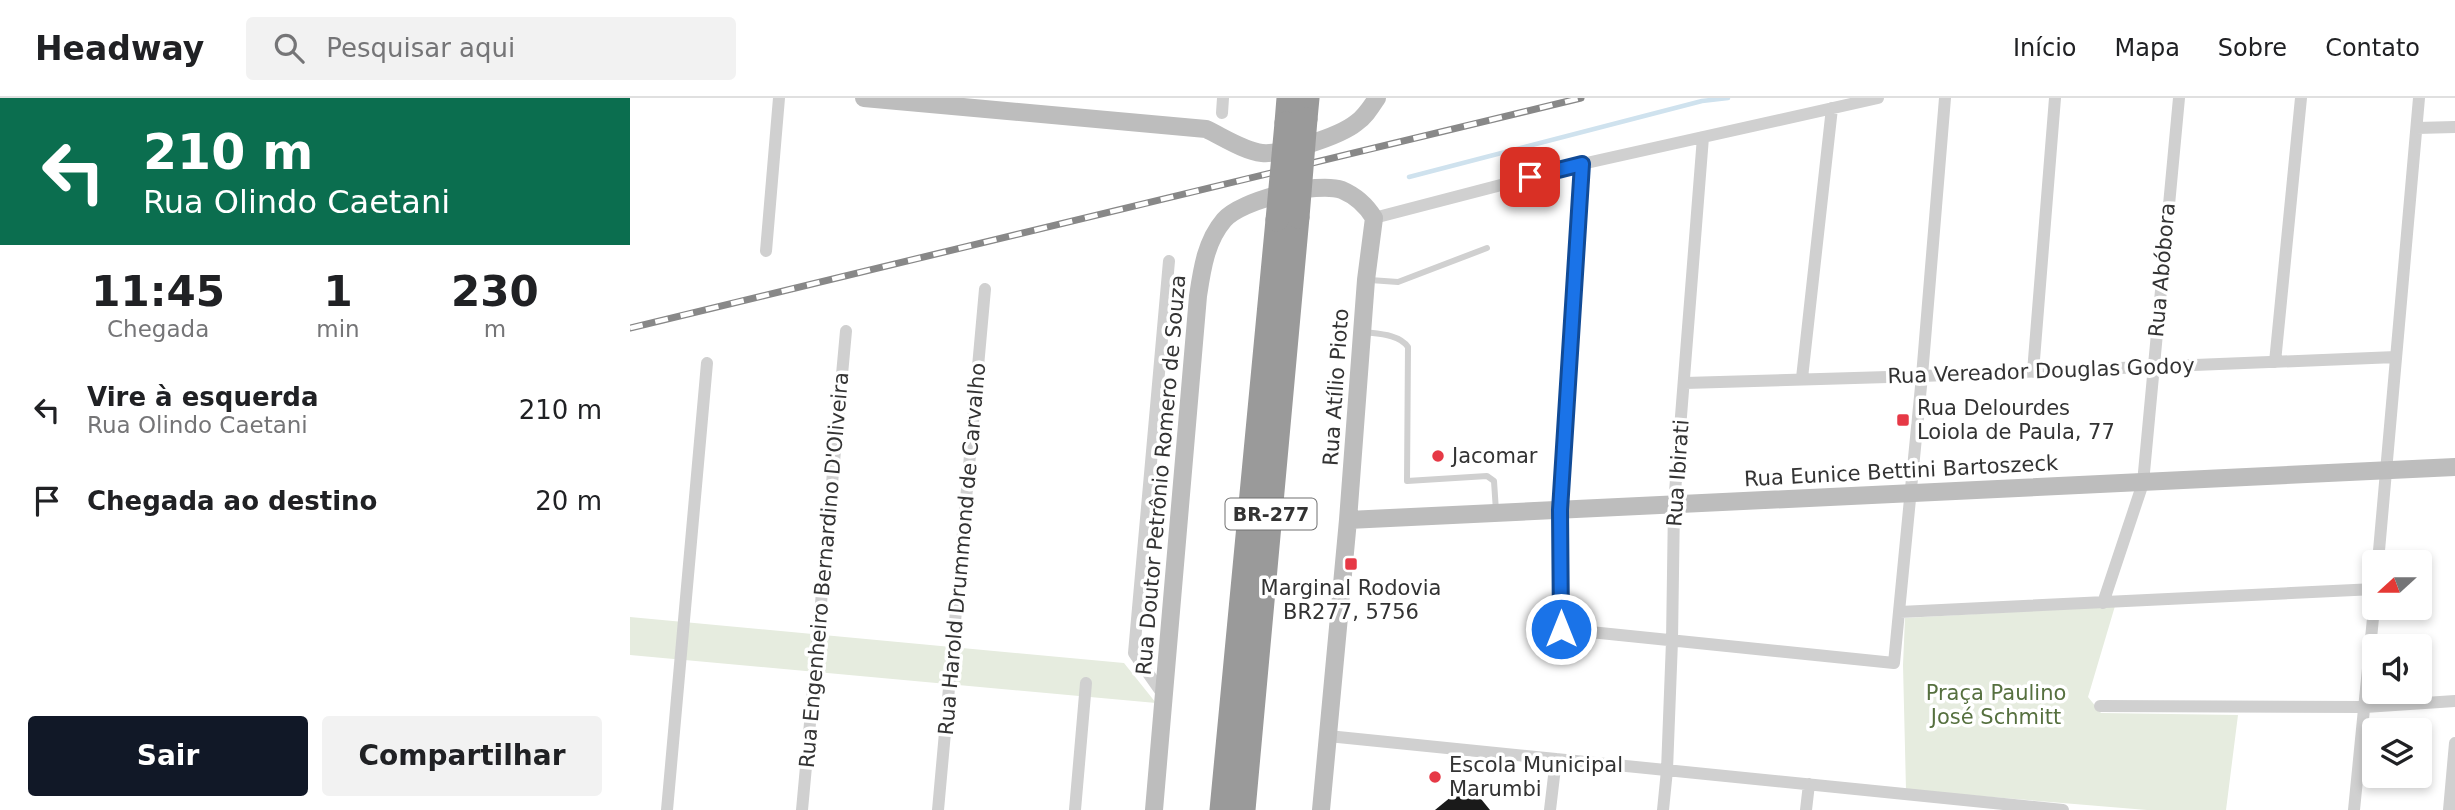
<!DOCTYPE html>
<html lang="pt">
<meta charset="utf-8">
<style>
:root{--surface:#fff;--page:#f2f2f2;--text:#202124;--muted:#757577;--line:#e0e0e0;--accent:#111827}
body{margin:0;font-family:"DejaVu Sans",sans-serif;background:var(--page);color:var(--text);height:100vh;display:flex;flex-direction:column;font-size:26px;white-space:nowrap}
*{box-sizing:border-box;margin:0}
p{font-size:23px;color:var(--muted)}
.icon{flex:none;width:38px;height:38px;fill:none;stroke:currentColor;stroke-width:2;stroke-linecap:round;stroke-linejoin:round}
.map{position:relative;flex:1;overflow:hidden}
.panel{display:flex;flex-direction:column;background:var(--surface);width:630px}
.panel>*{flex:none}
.hud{background:#0b6e4f;color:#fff;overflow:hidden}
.needle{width:46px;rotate:249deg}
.fabs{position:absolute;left:1732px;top:452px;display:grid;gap:14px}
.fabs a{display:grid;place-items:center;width:70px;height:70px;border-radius:7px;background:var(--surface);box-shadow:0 4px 10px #0003;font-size:35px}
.pin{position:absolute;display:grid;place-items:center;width:60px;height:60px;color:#fff;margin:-30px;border-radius:14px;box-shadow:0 4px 10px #0006}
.me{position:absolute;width:77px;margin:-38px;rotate:0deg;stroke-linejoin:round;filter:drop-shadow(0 0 5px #0008)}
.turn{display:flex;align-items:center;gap:24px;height:147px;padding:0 28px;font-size:32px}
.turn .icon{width:91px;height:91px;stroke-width:2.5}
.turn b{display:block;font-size:49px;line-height:60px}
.eta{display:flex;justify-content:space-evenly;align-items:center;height:119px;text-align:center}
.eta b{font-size:42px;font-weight:800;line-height:49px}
.cta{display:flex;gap:14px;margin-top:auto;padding:14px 28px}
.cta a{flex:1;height:80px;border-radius:7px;background:var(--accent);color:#fff;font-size:28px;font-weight:800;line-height:80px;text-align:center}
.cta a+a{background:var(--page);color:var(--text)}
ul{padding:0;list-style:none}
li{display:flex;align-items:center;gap:21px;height:91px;padding:0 28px}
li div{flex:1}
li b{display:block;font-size:26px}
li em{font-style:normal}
header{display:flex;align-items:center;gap:42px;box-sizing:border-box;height:98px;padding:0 35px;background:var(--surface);border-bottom:2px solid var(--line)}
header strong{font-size:33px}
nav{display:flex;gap:38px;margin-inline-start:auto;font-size:24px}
.search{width:490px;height:63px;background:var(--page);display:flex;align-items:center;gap:18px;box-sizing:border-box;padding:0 24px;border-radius:7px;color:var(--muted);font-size:26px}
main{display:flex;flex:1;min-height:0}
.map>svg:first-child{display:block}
</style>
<header>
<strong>Headway</strong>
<div class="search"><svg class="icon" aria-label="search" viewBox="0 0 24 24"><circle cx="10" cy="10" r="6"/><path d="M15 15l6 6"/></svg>Pesquisar aqui</div>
<nav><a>Início</a><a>Mapa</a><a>Sobre</a><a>Contato</a></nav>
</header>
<main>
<section class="panel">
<div class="hud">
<div class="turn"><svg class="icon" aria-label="left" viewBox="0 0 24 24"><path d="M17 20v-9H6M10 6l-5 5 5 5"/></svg><div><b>210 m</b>Rua Olindo Caetani</div></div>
</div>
<div class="eta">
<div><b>11:45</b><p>Chegada</p></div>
<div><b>1</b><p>min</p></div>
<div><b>230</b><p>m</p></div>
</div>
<ul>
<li><svg class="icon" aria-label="left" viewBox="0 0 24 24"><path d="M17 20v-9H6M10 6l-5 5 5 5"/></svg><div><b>Vire à esquerda</b><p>Rua Olindo Caetani</p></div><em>210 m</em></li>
<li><svg class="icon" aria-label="arrive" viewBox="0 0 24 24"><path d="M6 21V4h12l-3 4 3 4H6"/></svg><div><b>Chegada ao destino</b></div><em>20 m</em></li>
</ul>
<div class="cta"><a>Sair</a><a>Compartilhar</a></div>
</section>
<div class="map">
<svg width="1825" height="712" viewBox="0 0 1825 712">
<rect width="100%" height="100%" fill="#fff"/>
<!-- green -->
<path fill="#e6ecdf" d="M1485 508 1458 599 1471 615 1608 617 1596 712H1517L1276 692 1273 567 1275 520Z
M0 519 494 565 526 605 0 557Z"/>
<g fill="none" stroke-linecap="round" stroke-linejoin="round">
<!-- stream -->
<path stroke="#cfe2ee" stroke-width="4.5" d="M779 79 1072 3 1098 0"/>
</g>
<!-- building -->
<path fill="#1a1a1a" d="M838 685 860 712H805Z"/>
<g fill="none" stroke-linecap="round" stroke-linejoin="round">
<!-- lane -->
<path stroke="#d0d0d0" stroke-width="6" d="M740 182 768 184 857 150
M733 234C748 236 769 236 778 249L777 383 857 378 864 383 866 413"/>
<!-- street -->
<path stroke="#d0d0d0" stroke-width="12" d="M592 15 593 0
M1787 30 1825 29
M952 66 931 412V531L1264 565 1292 278 1315 0
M744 120 952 66 1248 0
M136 153 149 0
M1645 264 1671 0
M1403 274 1425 0
M1172 280 1202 10
M1055 285 1292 278 1766 259
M1748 464 1789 0
M1473 505 1513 385 1549 0
M1270 514 1745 491
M534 598 504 555 539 163
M1470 608 1735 609 1825 603
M698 638 1433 712
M37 712 77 265
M172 712 216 233
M308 712 355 191
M445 712 456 585
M920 712 926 661
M1033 712 1037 672 1042 543 1044 407 1073 39
M1176 712 1179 686
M1724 712 1745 500
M1819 712 1825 645"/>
<!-- secondary -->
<path stroke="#bdbdbd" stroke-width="18" d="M234 0 576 31C593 39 614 53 632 55 652 57 710 38 726 25 735 19 741 9 747 0
M718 422 1825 369
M524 712 568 198C572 171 576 143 594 122 611 102 687 83 712 92 726 98 736 107 744 120L736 182 718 422 691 712"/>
<!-- highway -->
<path stroke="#9a9a9a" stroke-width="23" d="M676 21 678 0
M656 25 658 0
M591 712 647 122
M614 712 668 119"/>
<!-- rail casing -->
<g stroke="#888" stroke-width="7">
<path id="rail" d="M0 230 951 0"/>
</g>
<!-- rail -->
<use href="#rail" stroke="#fff" stroke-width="4.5" stroke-dasharray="13" stroke-linecap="butt"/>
<!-- highway-bridge -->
<path stroke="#9a9a9a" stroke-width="23" d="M668 119 676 21
M647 122 656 25"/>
</g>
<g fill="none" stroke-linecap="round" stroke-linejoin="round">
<!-- route casing -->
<g stroke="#114b97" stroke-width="18">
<path id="route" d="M900 79 952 66 930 412 931 531"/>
</g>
<!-- route -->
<use href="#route" stroke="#1a73e8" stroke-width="12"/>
</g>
<!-- markers -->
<g fill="#e63946" stroke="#fff" stroke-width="2.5">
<rect x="1266" y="315" width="14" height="14" rx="3.5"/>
<circle cx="808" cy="358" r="7"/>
<rect x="714" y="459" width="14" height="14" rx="3.5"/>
<circle cx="805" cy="679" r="7"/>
</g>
<g text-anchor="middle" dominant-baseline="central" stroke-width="7" stroke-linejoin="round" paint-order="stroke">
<!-- shield labels -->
<rect fill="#fff" stroke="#707070" stroke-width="2" x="595.5" y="400.5" width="91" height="31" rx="5"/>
<g font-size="19" font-weight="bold" fill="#333">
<text x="641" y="416">BR-277</text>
</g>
<!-- street labels -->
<g font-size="21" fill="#333" stroke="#fff">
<text transform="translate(1532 172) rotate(-85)">Rua Abóbora</text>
<text transform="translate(1411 273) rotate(-2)">Rua Vereador Douglas Godoy</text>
<text transform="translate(706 289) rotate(-86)">Rua Atílio Pioto</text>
<text transform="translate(1271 373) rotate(-3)">Rua Eunice Bettini Bartoszeck</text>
<text transform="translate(1048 375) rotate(-86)">Rua Ibirati</text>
<text transform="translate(531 377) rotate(-85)">Rua Doutor Petrônio Romero de Souza</text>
<text transform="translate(332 451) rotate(-85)">Rua Harold Drummond de Carvalho</text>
<text transform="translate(194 472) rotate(-85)">Rua Engenheiro Bernardino D'Oliveira</text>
</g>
<!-- poi labels -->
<g font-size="21" fill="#333" stroke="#fff" text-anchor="start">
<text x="1287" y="310">Rua Delourdes<tspan x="1287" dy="24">Loiola de Paula, 77</tspan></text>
<text x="822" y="358">Jacomar</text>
<text x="721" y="490" text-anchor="middle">Marginal Rodovia<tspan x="721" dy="24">BR277, 5756</tspan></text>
<text x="819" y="667">Escola Municipal<tspan x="819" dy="24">Marumbi</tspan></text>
</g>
<!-- park labels -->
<g font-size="21" fill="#56703f" stroke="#fff">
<text x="1366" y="595">Praça Paulino<tspan x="1366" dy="24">José Schmitt</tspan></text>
</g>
</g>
</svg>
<div class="fabs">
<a><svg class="needle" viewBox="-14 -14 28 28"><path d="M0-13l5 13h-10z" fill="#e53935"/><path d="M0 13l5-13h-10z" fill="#757577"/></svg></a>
<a><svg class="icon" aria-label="sound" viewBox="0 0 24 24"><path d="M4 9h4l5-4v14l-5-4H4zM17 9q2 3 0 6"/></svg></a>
<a><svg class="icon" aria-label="layers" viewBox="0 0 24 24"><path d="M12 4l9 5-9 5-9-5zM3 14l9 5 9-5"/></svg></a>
</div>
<div class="pin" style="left:900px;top:79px;background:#d93025"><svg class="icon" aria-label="arrive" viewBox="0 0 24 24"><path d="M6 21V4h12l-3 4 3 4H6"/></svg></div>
<svg class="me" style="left:931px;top:531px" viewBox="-20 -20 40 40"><circle r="17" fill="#1a73e8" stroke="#fff" stroke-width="3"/><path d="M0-11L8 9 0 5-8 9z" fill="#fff"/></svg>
</div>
</main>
